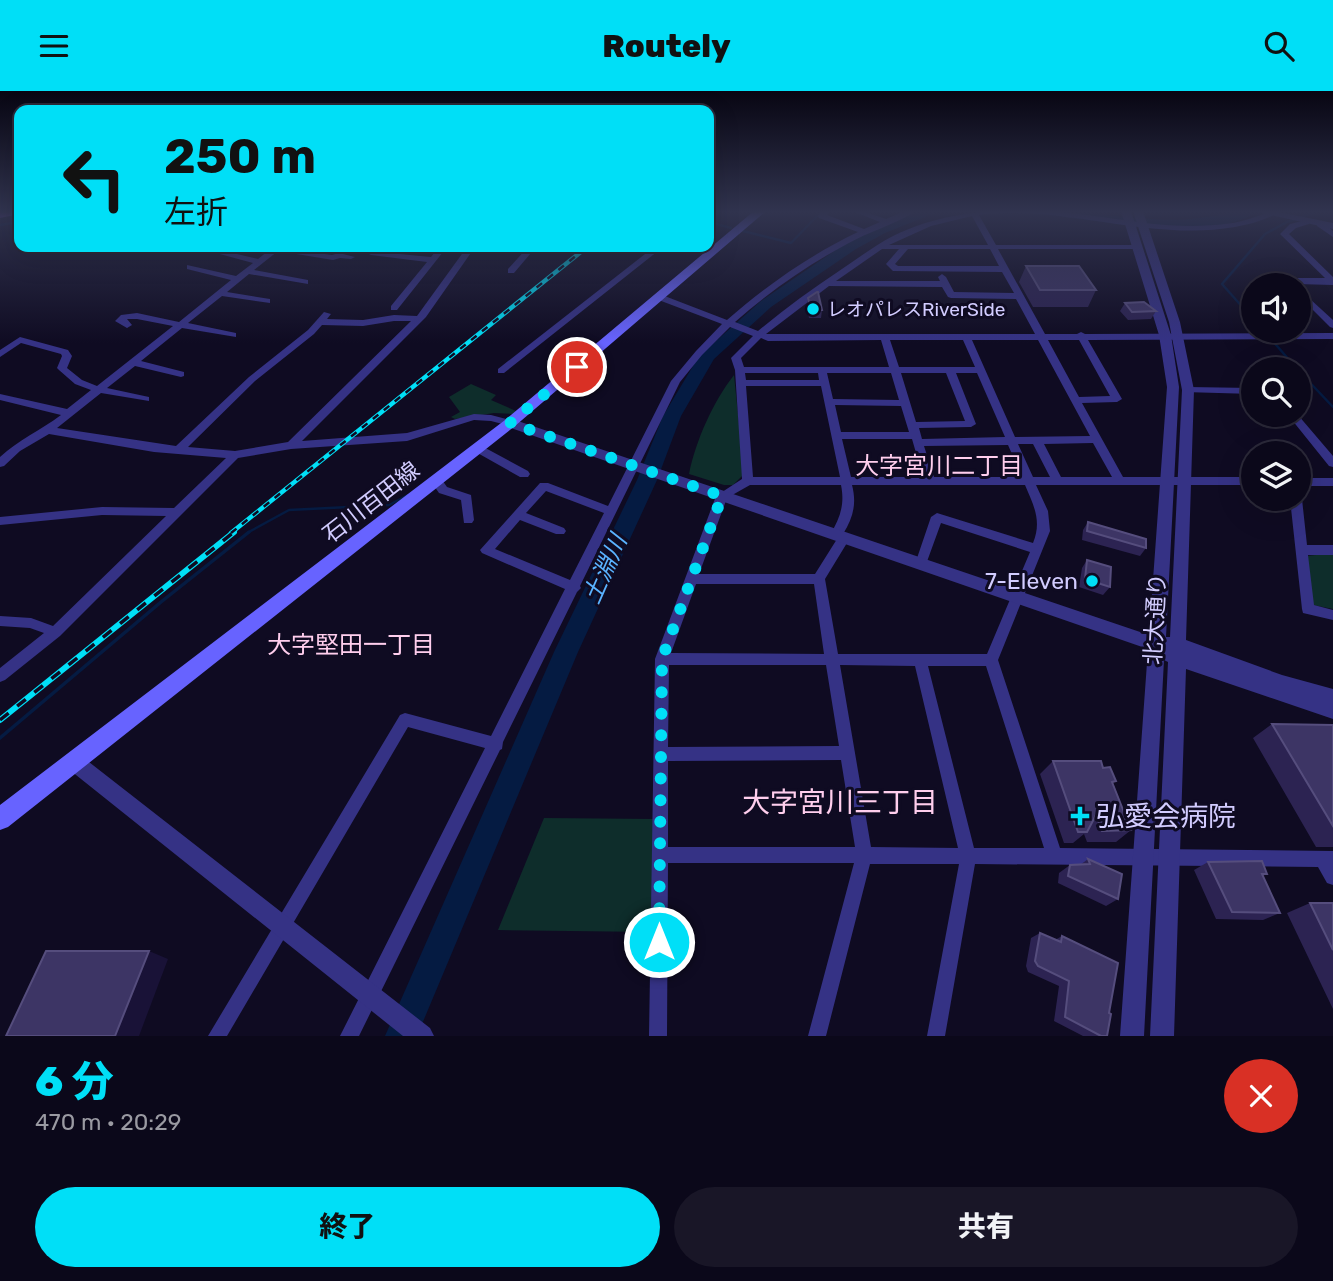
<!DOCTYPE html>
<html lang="ja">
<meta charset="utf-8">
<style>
:root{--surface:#0b081a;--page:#191627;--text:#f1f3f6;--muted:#9a9aa2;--line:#2b2939;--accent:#00dff7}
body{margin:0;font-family:Rubik,"Noto Sans JP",sans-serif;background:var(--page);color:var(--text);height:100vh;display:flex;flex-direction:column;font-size:26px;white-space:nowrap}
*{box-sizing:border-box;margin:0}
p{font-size:23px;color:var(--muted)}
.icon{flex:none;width:38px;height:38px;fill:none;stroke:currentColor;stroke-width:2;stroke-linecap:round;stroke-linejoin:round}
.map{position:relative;height:945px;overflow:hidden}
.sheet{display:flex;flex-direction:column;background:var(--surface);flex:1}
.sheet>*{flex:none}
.banner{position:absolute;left:14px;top:14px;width:700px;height:147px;border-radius:14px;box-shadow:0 7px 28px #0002,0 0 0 2px var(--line);background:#00dff7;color:#111;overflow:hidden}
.tools{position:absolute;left:1241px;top:182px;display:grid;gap:14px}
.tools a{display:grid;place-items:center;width:70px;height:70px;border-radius:50%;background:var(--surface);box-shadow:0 7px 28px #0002,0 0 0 2px var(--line);font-size:35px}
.pin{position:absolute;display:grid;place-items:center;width:60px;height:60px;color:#fff;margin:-30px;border:4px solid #fff;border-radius:50%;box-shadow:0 2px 7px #0007}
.me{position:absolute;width:77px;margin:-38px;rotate:0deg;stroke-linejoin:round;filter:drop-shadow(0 0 5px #0008)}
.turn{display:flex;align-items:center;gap:24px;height:147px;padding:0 35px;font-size:32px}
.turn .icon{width:91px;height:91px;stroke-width:2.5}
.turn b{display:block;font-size:49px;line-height:60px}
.round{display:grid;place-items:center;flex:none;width:74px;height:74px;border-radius:37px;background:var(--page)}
.headline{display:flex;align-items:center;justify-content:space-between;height:119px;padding:0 35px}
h1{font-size:42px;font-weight:800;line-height:52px;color:var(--accent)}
.primary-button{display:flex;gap:14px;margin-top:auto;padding:14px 35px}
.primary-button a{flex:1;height:80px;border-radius:42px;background:var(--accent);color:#111;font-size:28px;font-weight:800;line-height:80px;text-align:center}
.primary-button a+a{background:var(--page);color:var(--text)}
header{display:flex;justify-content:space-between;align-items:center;height:91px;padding:0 35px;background:var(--accent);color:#111;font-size:32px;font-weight:800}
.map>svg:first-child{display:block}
</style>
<header><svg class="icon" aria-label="menu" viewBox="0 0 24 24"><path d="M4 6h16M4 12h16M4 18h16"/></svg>Routely<svg class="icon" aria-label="search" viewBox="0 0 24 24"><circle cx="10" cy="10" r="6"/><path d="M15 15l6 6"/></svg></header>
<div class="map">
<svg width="1333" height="945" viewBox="0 0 1333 945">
<rect width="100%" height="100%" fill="#0f0b22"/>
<!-- green -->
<path fill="#0e2d2b" d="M734 284 744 383 733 394H724L689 383C696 349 713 311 734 284Z
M471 293 496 304 491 309 516 320 513 323 494 322 455 328 451 326 460 321 449 306Z
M1333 462V518L1313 514 1307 465Z
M544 727 655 728 652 841 498 839Z"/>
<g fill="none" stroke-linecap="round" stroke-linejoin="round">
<!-- stream-far1 -->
<path stroke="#051b42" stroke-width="2.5" d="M709 131 731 137
M0 134 19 131
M743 140 791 152 822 120
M1253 228 1222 193 1265 143 1287 131 1318 120
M1264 240 1297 278
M1298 279 1333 316
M247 442 289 419 389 414 408 404"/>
<!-- stream -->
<path stroke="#051b42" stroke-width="3.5" d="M0 647 161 511 249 441"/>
<!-- river -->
<path fill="#051b42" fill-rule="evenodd" d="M921 120H940L885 142 856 158 771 216 714 268 681 325 657 389 578 561 417 945H385L554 561 637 389 663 325 699 265 761 210 846 152 875 136Z
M1043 120C1088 120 1132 129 1177 129 1205 128 1230 120 1257 120 1221 151 1095 130 1049 124Z"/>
<!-- minor -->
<path fill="#353285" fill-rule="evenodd" d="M822 120H830L827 124 864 138 880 131 852 120H863L886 128 905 120H916C896 133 868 141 847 153 806 175 769 201 735 231L758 240C784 218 811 199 839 180 857 168 874 155 893 145 941 121 995 117 1048 120 1095 123 1140 134 1186 135 1207 135 1230 134 1249 128 1260 125 1268 120 1280 120 1267 129 1250 133 1235 136 1149 151 1065 113 979 124L996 154H1136L1140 156 1136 158H998L1045 243H1077L1081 241 1085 243 1333 242V248L1088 249 1122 308 1117 311 1082 312 1123 386H1253V394H1036L1048 420 1050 440 998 569 1060 757 1333 760V794L1327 792 1318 776 975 773 945 945H927L959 773H870L826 945H808L854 772H668L667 945H649L655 568 716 405 742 388 735 279 731 267 753 245 730 236 702 264 680 291 580 495 581 497 577 501 503 651 502 658 500 659 359 945H340L485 657 408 636 227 945H208L400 624 405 622 491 645 565 498 482 462 480 459 540 392H548L608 415 671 290 696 260 722 233 656 208V204H662L727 229C767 194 810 164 858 141L819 127 818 125ZM972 125 988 154H889L931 135ZM882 158H899L886 173 893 180 1002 181 1014 202 954 201 946 186 942 183 938 186 940 190H836ZM908 158H990L999 175H898L895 173ZM829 195 942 196 948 206 951 207 1016 208 1035 243H766ZM761 247 768 250 881 249 889 276H744L741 267ZM890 249H963L975 276H899ZM972 249H1038L1090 345 1015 346ZM1048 249H1079L1110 305 1079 306ZM745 282H818L819 289H746ZM827 282H891L899 309 833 308ZM901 282H946L965 330 916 331ZM956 282H977L1005 346 922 348 919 337 971 336 976 333ZM746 295H821L840 386H753ZM835 314 901 315 909 341H841ZM842 348H912L923 386H851ZM1093 352 1112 386H1061L1044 353ZM1018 353H1033L1050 386H1033ZM1008 354 1022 386H934L924 355ZM750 394H841C845 414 840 427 830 444L832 447 837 448 815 483H699L727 407ZM852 394H1025C1034 415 1042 430 1033 452L937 422 931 426 915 473 917 476H925L941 432 1030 461 987 563H838L825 488 850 447 848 444 843 443C853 427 857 413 852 394ZM546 400 604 422 570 489 495 458 520 429 556 443H564L566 440 564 437 526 422ZM696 493H814L824 563 671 562ZM669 574H826L839 655 668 656ZM840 574 915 575 958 757 871 756ZM928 575H986L1044 757H974ZM841 669 855 756H668V670Z
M1306 129 1310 131 1309 133 1296 137 1289 143 1333 186V194L1297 193 1298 194H1289L1285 190 1289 187H1325L1280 143 1290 133Z
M1317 131H1323L1333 140V146L1317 135Z
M273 156 332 164 339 162 355 166 351 168 340 167 333 169 278 160 254 179 308 189V193L249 183 227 201 270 208V212L222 205 188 232 236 242V246L182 237 141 270 184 281V285L181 286 135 275 107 297 149 306V310L101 302 57 337 176 355 249 286 308 239 324 221 331 223 327 228 363 229 394 224 417 225 467 156H475L426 226 302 350 407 342 474 323 491 324 514 330 515 332 510 335 491 330 474 329 407 350 291 358 238 367 60 545 5 589 0 591V577L44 542 30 537 0 535V525L31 527 53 535 166 425 102 424 0 434V426L102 416 174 417 226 367 154 361 49 343 20 360 4 375 0 376V366C18 349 41 339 61 324L0 309V303L67 318 91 299 75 293 59 279 57 277 62 265 61 263 21 252 0 266V259L20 246 68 259 72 265 67 277 82 289 97 295 173 235 137 228H127L132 234 127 237 115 230 121 224 137 222 179 231 231 189 187 178V174L236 185 253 172 216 162V158L258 168ZM394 230H411L288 351 235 360 188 356 255 290 314 243 322 234 363 235Z
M439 156H447L397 219H391V215L427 171 371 164 367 162 368 160 431 166Z
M528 156H536L514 182H508V178Z
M654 156H663L504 282H498V278Z
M1298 197 1333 229V237L1330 236 1298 204Z
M1188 296 1253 297V303L1184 301V297Z
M1288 324H1298L1333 365V376L1329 375Z
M478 353 528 380 530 383 528 386H520L474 360 473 357Z
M436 385 440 386 447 396 471 404 474 429 472 432H464L461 409 439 402 430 389Z
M1298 387H1333V395H1298Z
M1298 405 1302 408 1307 454H1333V464H1308L1314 514 1333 519V529L1303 522 1302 518 1290 408H1298Z"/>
<!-- tertiary -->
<path fill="#353285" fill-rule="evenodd" d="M1121 120H1131L1171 244 1179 296 1166 546H1170L1182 299 1169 231 1133 120H1143L1180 231 1194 299 1186 549 1282 584 1333 598V628L1186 578 1174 945H1150L1168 571 1164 569 1144 945H1120L1148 558 505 335 503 332 510 328 515 329 1149 544 1167 296 1159 244Z
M1254 120H1274L1333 132V138Z
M73 661 80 664 430 937 434 945H403L66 676 63 670 66 664Z"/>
<!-- secondary -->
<path fill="#6763ff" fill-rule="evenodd" d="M754 120H766L515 335 8 736 0 739V714L505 329Z"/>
<!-- primary -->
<path fill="#be53ff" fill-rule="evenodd" d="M19 120V123L0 127V121Z"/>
<!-- rail-far1 casing -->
<g stroke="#00dff7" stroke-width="4.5">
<path id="rail-far1" d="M231 442 587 156"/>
</g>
<!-- rail casing -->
<g stroke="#00dff7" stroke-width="6">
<path id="rail" d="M0 629 234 441"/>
</g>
<!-- rail-far1 -->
<use href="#rail-far1" stroke="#0f0b22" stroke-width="2.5" stroke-dasharray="7" stroke-linecap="butt"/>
<!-- rail -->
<use href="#rail" stroke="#0f0b22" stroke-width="3.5" stroke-dasharray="11" stroke-linecap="butt"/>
</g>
<!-- wall -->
<path fill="#2c2352" d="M1026 175 1096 199 1088 216H1033L1019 191Z
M808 207 822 219 821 227H809L807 215Z
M1125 212 1156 220 1151 228 1128 229 1120 220Z
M1088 431 1146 457 1140 465 1082 449 1083 439Z
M1087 469 1110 496 1103 504 1079 496 1082 477Z
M1272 633 1333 634V756H1316L1253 647Z
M1053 670 1103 677 1113 692 1131 739 1116 751H1087L1084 743 1073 752H1064L1040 683Z
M1088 768 1118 808 1106 815 1058 792 1059 782 1070 774H1080Z
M1208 771 1267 783 1263 785 1280 822 1263 829 1216 828 1194 779Z
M1310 812H1333V918L1287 822Z
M1040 842 1055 849 1062 845 1109 922 1107 945H1083L1054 930 1059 895 1028 881 1026 875 1031 847Z"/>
<!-- shaded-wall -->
<path fill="#191237" d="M149 860 168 868 139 945H115Z"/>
<!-- building -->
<path fill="#3d3565" stroke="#554d7d" stroke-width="2" d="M1026 175H1079L1096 199H1040Z
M817 201H818L822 219H811L808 207Z
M1144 211 1156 220 1132 221 1125 212Z
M1088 431 1146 448V457L1087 440Z
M1087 469 1111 476 1110 496 1085 488Z
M1272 633 1333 634V735Z
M1053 670H1101L1103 677 1110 676 1116 690 1112 691 1131 739 1102 740 1096 724 1087 741H1078Z
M1088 768 1122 783 1118 808 1068 785 1070 774 1090 773Z
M1262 770 1267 783H1262L1280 822 1232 821 1208 771Z
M1310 812H1333V859Z
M1040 842 1061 851 1062 845 1118 872 1109 922 1111 923 1107 945H1101L1065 926 1069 890 1038 875 1035 870Z
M46 860H149L115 945H6Z"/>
<!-- sky -->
<linearGradient id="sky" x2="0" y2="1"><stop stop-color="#080613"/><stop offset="0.48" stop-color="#31344f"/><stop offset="1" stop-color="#31344f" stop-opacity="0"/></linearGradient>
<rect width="1333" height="252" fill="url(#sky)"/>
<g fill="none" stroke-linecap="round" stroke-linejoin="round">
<!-- route -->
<path stroke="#00dff7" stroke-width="12" stroke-dasharray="0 21.6" d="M577 276 510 332 722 405 662 568 659 851"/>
</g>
<!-- markers -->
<g fill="#00dff7" stroke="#0f0b22" stroke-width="2.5">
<circle cx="813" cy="218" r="7"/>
<circle cx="1092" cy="490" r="7"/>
<path d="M1076.5 714.5h7v7h7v7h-7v7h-7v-7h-7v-7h7z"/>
</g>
<g text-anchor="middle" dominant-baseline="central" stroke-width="6" stroke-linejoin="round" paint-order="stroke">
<!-- far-poi labels -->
<g font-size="19" fill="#d2ccff" stroke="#0f0b22" text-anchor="start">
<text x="827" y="218">レオパレスRiverSide</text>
</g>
<!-- street labels -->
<g font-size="23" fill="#d2ccff" stroke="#0f0b22">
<text transform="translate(371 411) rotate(-38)">石川百田線</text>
<text transform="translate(1155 528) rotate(-87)">北大通り</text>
</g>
<!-- poi labels -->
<g font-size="23" fill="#d2ccff" stroke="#0f0b22" text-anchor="end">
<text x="1078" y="490">7-Eleven</text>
</g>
<!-- neighbourhood labels -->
<g font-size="24" fill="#ffceed" stroke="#0f0b22">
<text x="939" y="375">大字宮川二丁目</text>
<text x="351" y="554">大字堅田一丁目</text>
</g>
<!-- water labels -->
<g font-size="24" font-style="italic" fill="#5ab3ff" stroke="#0f0b22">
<text transform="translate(605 478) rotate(-66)">土淵川</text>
</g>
<!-- near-neighbourhood labels -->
<g font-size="28" fill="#ffceed" stroke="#0f0b22">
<text x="840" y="711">大字宮川三丁目</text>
</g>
<!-- near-poi labels -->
<g font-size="28" fill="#d2ccff" stroke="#0f0b22" text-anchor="start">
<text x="1096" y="725">弘愛会病院</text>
</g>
</g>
</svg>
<div class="tools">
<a><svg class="icon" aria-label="sound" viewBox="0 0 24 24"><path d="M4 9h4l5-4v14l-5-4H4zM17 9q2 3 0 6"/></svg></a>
<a><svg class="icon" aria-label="search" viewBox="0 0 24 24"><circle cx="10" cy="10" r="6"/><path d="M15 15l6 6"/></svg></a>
<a><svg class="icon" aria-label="layers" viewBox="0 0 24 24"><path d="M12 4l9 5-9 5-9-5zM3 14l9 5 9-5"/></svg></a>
</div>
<div class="pin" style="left:577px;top:276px;background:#d93025"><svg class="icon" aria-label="arrive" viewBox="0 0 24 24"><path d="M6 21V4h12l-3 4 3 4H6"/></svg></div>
<svg class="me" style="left:659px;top:851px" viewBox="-20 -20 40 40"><circle r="17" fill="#00dff7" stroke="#fff" stroke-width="3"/><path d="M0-11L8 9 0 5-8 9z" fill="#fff"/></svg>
<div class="banner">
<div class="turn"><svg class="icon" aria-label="left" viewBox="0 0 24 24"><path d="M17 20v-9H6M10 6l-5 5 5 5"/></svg><div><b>250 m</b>左折</div></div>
</div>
</div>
<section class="sheet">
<div class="headline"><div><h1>6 分</h1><p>470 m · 20:29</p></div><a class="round" style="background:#d93025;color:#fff"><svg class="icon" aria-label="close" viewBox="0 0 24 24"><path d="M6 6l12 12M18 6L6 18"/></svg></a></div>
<div class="primary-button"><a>終了</a><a>共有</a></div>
</section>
